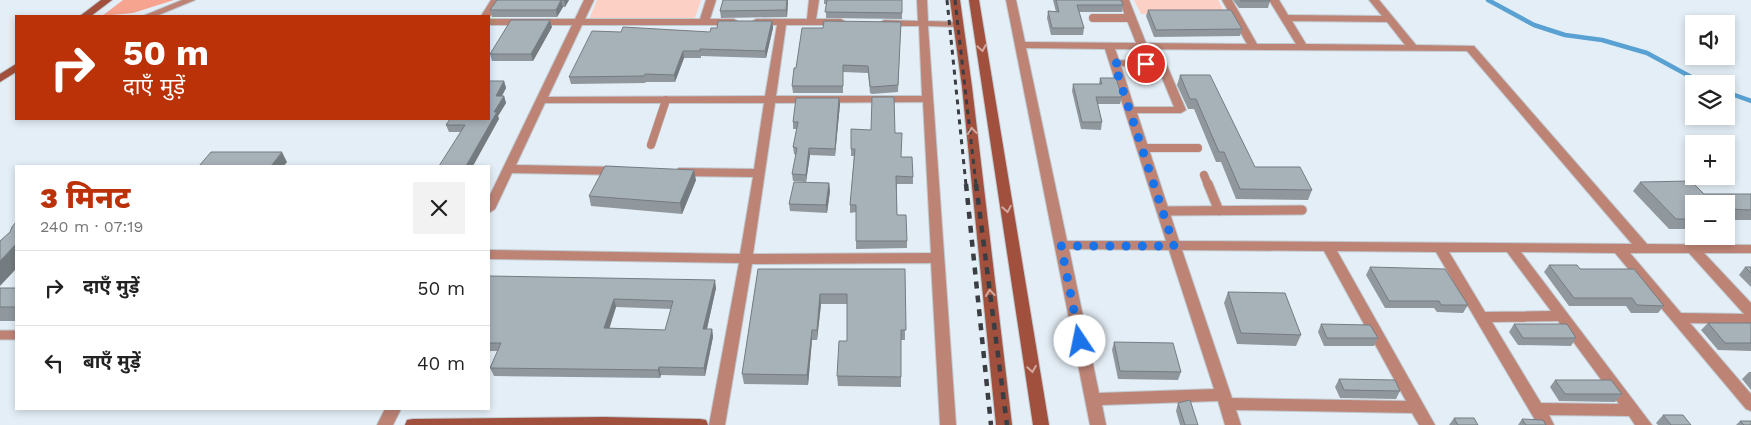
<!DOCTYPE html>
<html lang="hi">
<meta charset="utf-8">
<style>
:root{--surface:#fff;--page:#f2f2f2;--text:#222;--muted:#767676;--line:#e0e0e0;--accent:#bb3108}
body{margin:0;font-family:"Work Sans","Noto Sans Devanagari",sans-serif;background:var(--page);color:var(--text);height:100vh;display:flex;flex-direction:column;font-size:19px;white-space:nowrap}
*{box-sizing:border-box;margin:0}
p{font-size:16px;color:var(--muted)}
.icon{flex:none;width:28px;height:28px;fill:none;stroke:currentColor;stroke-width:2;stroke-linecap:round;stroke-linejoin:round}
.map{position:relative;flex:1;overflow:hidden}
.details{position:absolute;left:15px;top:165px;width:475px;height:245px;display:flex;flex-direction:column;background:var(--surface);border-radius:0px;box-shadow:0 2px 8px #0003}
.details>*{flex:none}
.banner{position:absolute;left:15px;top:15px;width:475px;height:105px;border-radius:0px;box-shadow:0 2px 8px #0003;background:#bb3108;color:#fff;overflow:hidden}
.controls{position:absolute;left:1685px;top:15px;display:grid;gap:10px}
.controls a{display:grid;place-items:center;width:50px;height:50px;border-radius:0px;background:var(--surface);box-shadow:0 2px 8px #0003;font-size:25px}
.pin{position:absolute;display:grid;place-items:center;width:42px;height:42px;color:#fff;margin:-21px;border:2px solid #fff;border-radius:50%;box-shadow:0 1px 5px #0007}
.me{position:absolute;width:55px;margin:-28px;rotate:349deg;stroke-linejoin:round;filter:drop-shadow(0 0 4px #0008)}
.turn{display:flex;align-items:center;gap:18px;height:105px;padding:0 25px;font-size:22px}
.turn .icon{width:65px;height:65px;stroke-width:2.5}
.turn b{display:block;font-size:35px;line-height:42px}
.round{display:grid;place-items:center;flex:none;width:52px;height:52px;border-radius:0px;background:var(--page)}
.summary{display:flex;align-items:center;justify-content:space-between;height:85px;padding:0 25px}
h1{font-size:30px;font-weight:800;line-height:38px;color:var(--accent)}
ul{padding:0;list-style:none}
li{display:flex;align-items:center;gap:15px;height:75px;padding:0 25px;border-top:1px solid var(--line)}
li div{flex:1}
li b{display:block;font-size:19px}
li em{font-style:normal}
.map>svg:first-child{display:block}
</style>
<div class="map">
<svg width="1751" height="425" viewBox="0 0 1751 425">
<rect width="100%" height="100%" fill="#e4eef6"/>
<!-- green -->
<path fill="#fcd0c4" d="M597 0H701L693 24H587Z
M1134 0H1218L1226 15 1141 14Z"/>
<!-- forest -->
<path fill="#f6a38f" d="M123 0H174L133 13 102 16Z"/>
<g fill="none" stroke-linecap="round" stroke-linejoin="round">
<!-- stream -->
<path stroke="#59a1d2" stroke-width="4.5" d="M1488 0 1534 25 1565 35 1602 40 1647 53 1704 84
M1726 92 1751 101"/>
<!-- service-far1 casing -->
<g stroke="#c0c9d0" stroke-width="9">
<path id="service-far1" d="M1093 18H1131
M651 145 666 100
M1142 148H1198
M1204 175 1208 185"/>
</g>
<!-- service casing -->
<g stroke="#c0c9d0" stroke-width="11">
<path id="service" d="M1208 184 1219 211
M1163 211 1302 210
M0 335H16"/>
</g>
<!-- minor casing -->
<g stroke="#c0c9d0" stroke-width="2">
<path id="minor" d="M182 0H195L156 16H143Z
M491 0H501L489 18V16H481Z
M584 0H594L585 19H700L706 0H716L710 19H734L739 22 734 25H582L548 97 765 96 777 25H756L751 22 756 19H807L809 0H819L816 19H841L846 22 841 25H786L776 96H922L919 26H884L879 23 884 20 918 21 917 0H927L928 21 962 22V26L959 27 928 26 956 425H940L931 263 752 264 725 425H709L739 263 489 259V250L740 254 753 177 679 176 673 172 679 168 754 169 764 103H545L516 165 619 167 625 171 619 175 512 173 495 209 489 213V197L572 25H489V19H575ZM923 102 931 253 753 254 775 103Z
M1006 0H1016L1025 42 1136 43 1119 0H1129L1146 43 1247 44 1222 0H1232L1257 44H1296L1269 0H1279L1288 15 1382 16 1369 0H1379L1416 45 1474 46 1647 244 1751 245V253H1704L1751 303V324L1690 323 1751 394V411L1746 409 1615 253 1521 252 1652 425H1635L1629 416 1549 415 1554 425H1538L1436 252 1337 251 1435 425H1419L1412 413 1236 410 1241 425H1225L1218 401 1102 405 1106 425H1090ZM1292 21 1387 22 1405 45 1306 44ZM1026 48 1105 49 1166 241H1067ZM1115 49 1467 51 1632 244 1179 241 1137 113H1181L1186 110 1166 63 1119 60ZM1121 66 1158 68 1174 107H1134ZM1069 249 1169 250 1214 389 1099 393ZM1182 250 1324 251 1406 401 1232 398ZM1449 252H1507L1551 311 1485 312ZM1630 253H1689L1744 314 1681 313ZM1558 321 1619 404 1541 403 1492 322Z
M385 409H401L393 425H377Z"/>
</g>
<!-- secondary casing -->
<g stroke="#c0c9d0" stroke-width="2">
<path id="secondary" d="M101 0H112L91 16H80Z
M950 0H960L972 87 1012 425H996L962 87Z
M969 0H979L1049 425H1033Z
M16 64V72L0 82V74Z
M604 417 700 419 706 420 708 425H405L407 420 413 419Z"/>
</g>
<!-- service-far1 -->
<use href="#service-far1" stroke="#bd8476" stroke-width="8"/>
<!-- service -->
<use href="#service" stroke="#bd8476" stroke-width="9"/>
<!-- minor -->
<use href="#minor" fill="#bd8476" fill-rule="evenodd"/>
<!-- secondary -->
<use href="#secondary" fill="#a0503d" fill-rule="evenodd"/>
<!-- rail-far1 -->
<path stroke="#3a3e42" stroke-width="3" stroke-dasharray="5 5" stroke-linecap="butt" d="M947 0 966 185
M955 0 976 185"/>
<!-- rail -->
<path stroke="#3a3e42" stroke-width="4.5" stroke-dasharray="7 7" stroke-linecap="butt" d="M966 184 991 425
M976 184 1007 425"/>
</g>
<!-- wall -->
<path fill="#90989e" fill-rule="evenodd" d="M497 0H569L565 7H563L557 17H492L490 10Z
M723 0H788L787 17 721 18 720 11Z
M824 0H902V19L826 18V4H824Z
M1053 0H1121L1123 5 1122 12H1079L1084 28 1083 35H1051L1047 18 1048 11 1056 12Z
M1233 0H1269L1270 1 1268 8H1239Z
M1148 10 1242 29 1240 36 1154 37 1146 16Z
M772 21 773 28 766 58 701 56V58H684L675 82H646L645 83 571 84 569 77 621 32H710L717 28Z
M901 22 898 92 872 94 870 93 868 73 843 72V93H793L792 86 796 68 823 28Z
M552 27 533 61H492L490 54Z
M1180 75 1255 167 1312 190 1308 200 1236 199 1221 162H1216L1194 109H1188L1177 85Z
M1100 78 1122 97 1120 104H1097L1102 122 1101 130 1081 129 1072 91 1073 84H1099Z
M504 81 506 88 502 96H504L506 103 498 116 499 119 460 132H449L446 125Z
M839 98 840 104 835 156 810 155 806 182 793 181 792 174 796 155 794 154 793 147 797 129H793V122Z
M851 129 895 133 901 157 913 177V184H897V215L907 241V248L856 249V212L850 213V205L854 156H851Z
M696 180 682 214 591 206 589 196Z
M1640 182 1704 194H1751V220H1729L1726 223V204H1694V229H1669L1633 191Z
M829 183 830 191 827 213 790 211 789 204Z
M1549 265 1580 269 1664 306 1658 313H1631L1626 306H1569L1544 272Z
M1370 267 1468 305 1463 313 1437 312 1434 308H1385L1366 275Z
M1745 267H1751V287L1739 275Z
M758 269H905V340H901V387L838 386 837 376 847 341V304H821L817 340H812L808 385 744 384 742 374Z
M489 276 716 288 707 329H712L713 337 705 376 661 375 660 378 494 376 490 368 498 351H489ZM616 307 671 309 665 330 609 328Z
M0 288H16V321H0Z
M1228 292 1301 335 1296 346 1237 344 1224 303Z
M1708 323H1751V351L1718 350 1701 330Z
M1321 324 1378 338 1374 346H1324L1318 332Z
M1514 324 1576 338 1571 346 1518 345 1509 332Z
M1114 342 1181 372 1178 380 1118 379 1112 350Z
M1749 372H1751V390L1742 379Z
M1339 379 1400 391 1396 399 1340 398 1335 387Z
M1555 380 1622 394 1615 402 1559 401 1550 387Z
M1178 403 1198 425H1180L1176 411Z
M1663 415 1691 425H1658L1656 423Z
M1454 418 1478 425H1449Z
M1522 419 1546 425H1518Z
M1740 421 1751 425H1736Z"/>
<!-- shaded-wall -->
<path fill="#757c81" d="M561 0 563 7 557 17 556 10Z
M564 0H569L565 7Z
M787 0H788L787 17 786 10Z
M550 20 552 27 533 61 531 54Z
M772 21 773 28 766 58 765 51Z
M683 51 684 58 675 82 674 75Z
M504 81 506 88 498 103 496 96Z
M504 96 506 103 498 116 499 119 473 166H466L494 112Z
M839 98 840 104 835 156V149Z
M809 148 810 155 806 182V175Z
M282 152 287 162 284 166H271Z
M694 170 696 180 682 214 680 203Z
M829 183 830 191 827 213 826 205Z
M16 244V269L0 286V261Z
M715 280 716 288 705 337 703 329Z
M820 294 821 304 817 340V330Z
M614 299 616 307 607 336 604 328Z
M712 329 713 337 705 376 704 368Z
M812 330V340L808 385 807 375Z
M659 367 661 375 660 378 658 370Z"/>
<!-- building -->
<path fill="#a7b1b8" stroke="#757c81" fill-rule="evenodd" d="M497 0H564H561L556 10H490Z
M723 0H787L786 10 720 11Z
M827 0H902V13L825 12Z
M1056 0H1121L1123 5H1077L1084 28H1052L1048 11 1059 12Z
M1240 0H1269L1270 1H1241Z
M1148 10H1231L1242 29 1156 30Z
M511 20H550L531 54H490Z
M718 21H772L765 51 700 49V51H683L674 75 645 74 644 76 569 77 592 31 621 32 623 27 710 32 711 28H717Z
M824 21 901 22 898 85 872 87 870 86 868 66 843 65V86H792L794 68H796L802 28H823Z
M1180 75H1210L1255 167H1300L1312 190 1240 189 1224 152H1219L1196 99H1190Z
M1100 78H1116L1122 97H1096L1102 122H1082L1073 84H1102Z
M489 81H504L496 96H504L494 112H497L466 166H439L465 125H446L450 119H489Z
M872 97H894L895 133H902L901 157H912L913 177 896 176 897 215H906L907 241H856V205H850L855 149H851V129L871 130Z
M796 98H839L835 149 809 148 806 175 792 174 797 148 793 147 798 122H793Z
M211 152H282L271 166H199Z
M605 166 694 170 680 203 589 196Z
M1691 181 1704 194H1751V210L1726 209V204H1694V219H1676L1640 182Z
M794 182 829 183 826 205 789 204Z
M16 222V244L0 261V241L10 232 12 227Z
M1549 265H1577L1580 269H1634L1664 306 1637 305 1632 298H1574Z
M1370 267 1445 269 1468 305H1441L1439 301H1389Z
M1745 267H1751V273Z
M758 269H905L906 330H901V377L837 376 839 341H847V294H820L817 330H812L807 375 742 374Z
M489 276 715 280 703 329H712L704 368 659 367 658 370 490 368 501 343H489ZM614 299 673 301 665 330 604 328Z
M0 288H16V307H0Z
M1228 292 1285 293 1301 335 1241 333Z
M1708 323H1751V343H1725Z
M1321 324 1370 325 1378 338H1327Z
M1514 324H1567L1576 338H1523Z
M1114 342 1173 343 1181 372 1120 371Z
M1339 379 1395 380 1400 391 1344 390Z
M1555 380H1611L1622 394H1565Z
M1190 400 1198 425H1185L1178 403Z
M1663 415H1683L1691 425H1671Z
M1454 418H1474L1478 425H1458Z
M1522 419 1543 420 1546 425H1526Z
M1740 421H1751V425H1744Z"/>
<!-- one-way arrows -->
<defs><path id="oneway-chevron" d="M-2-3.5L2.5 0L-2 3.5" fill="none" stroke-width="1.6" stroke-linecap="round" stroke-linejoin="round" transform="scale(1.25)"/></defs>
<g stroke="#d0a89e">
<use href="#oneway-chevron" transform="translate(982 48) rotate(80)"/>
<use href="#oneway-chevron" transform="translate(972 131) rotate(-96)"/>
<use href="#oneway-chevron" transform="translate(1007 209) rotate(81)"/>
<use href="#oneway-chevron" transform="translate(990 293) rotate(-96)"/>
<use href="#oneway-chevron" transform="translate(1032 369) rotate(81)"/>
</g>
<g fill="none" stroke-linecap="round" stroke-linejoin="round">
<!-- route -->
<path stroke="#1a73e8" stroke-width="9" stroke-dasharray="0 16.2" d="M1080 341 1061 246H1174L1114 63 1146 64"/>
</g>
</svg>
<div class="controls">
<a><svg class="icon" aria-label="sound" viewBox="0 0 24 24"><path d="M4 9h4l5-4v14l-5-4H4zM17 9q2 3 0 6"/></svg></a>
<a><svg class="icon" aria-label="layers" viewBox="0 0 24 24"><path d="M12 4l9 5-9 5-9-5zM3 14l9 5 9-5"/></svg></a>
<a>+</a>
<a>−</a>
</div>
<div class="pin" style="left:1146px;top:64px;background:#d93025"><svg class="icon" aria-label="arrive" viewBox="0 0 24 24"><path d="M6 21V4h12l-3 4 3 4H6"/></svg></div>
<svg class="me" style="left:1080px;top:341px" viewBox="-20 -20 40 40"><circle r="19" fill="#fff"/><path d="M0-13L10 11 0 6-10 11z" fill="#1a73e8"/></svg>
<div class="banner">
<div class="turn"><svg class="icon" aria-label="right" viewBox="0 0 24 24"><path d="M7 20v-9h11M14 6l5 5-5 5"/></svg><div><b>50 m</b>दाएँ मुड़ें</div></div>
</div>
<section class="details">
<div class="summary"><div><h1>3 मिनट</h1><p>240 m · 07:19</p></div><a class="round"><svg class="icon" aria-label="close" viewBox="0 0 24 24"><path d="M6 6l12 12M18 6L6 18"/></svg></a></div>
<ul>
<li><svg class="icon" aria-label="right" viewBox="0 0 24 24"><path d="M7 20v-9h11M14 6l5 5-5 5"/></svg><div><b>दाएँ मुड़ें</b></div><em>50 m</em></li>
<li><svg class="icon" aria-label="left" viewBox="0 0 24 24"><path d="M17 20v-9H6M10 6l-5 5 5 5"/></svg><div><b>बाएँ मुड़ें</b></div><em>40 m</em></li>
</ul>
</section>
</div>
